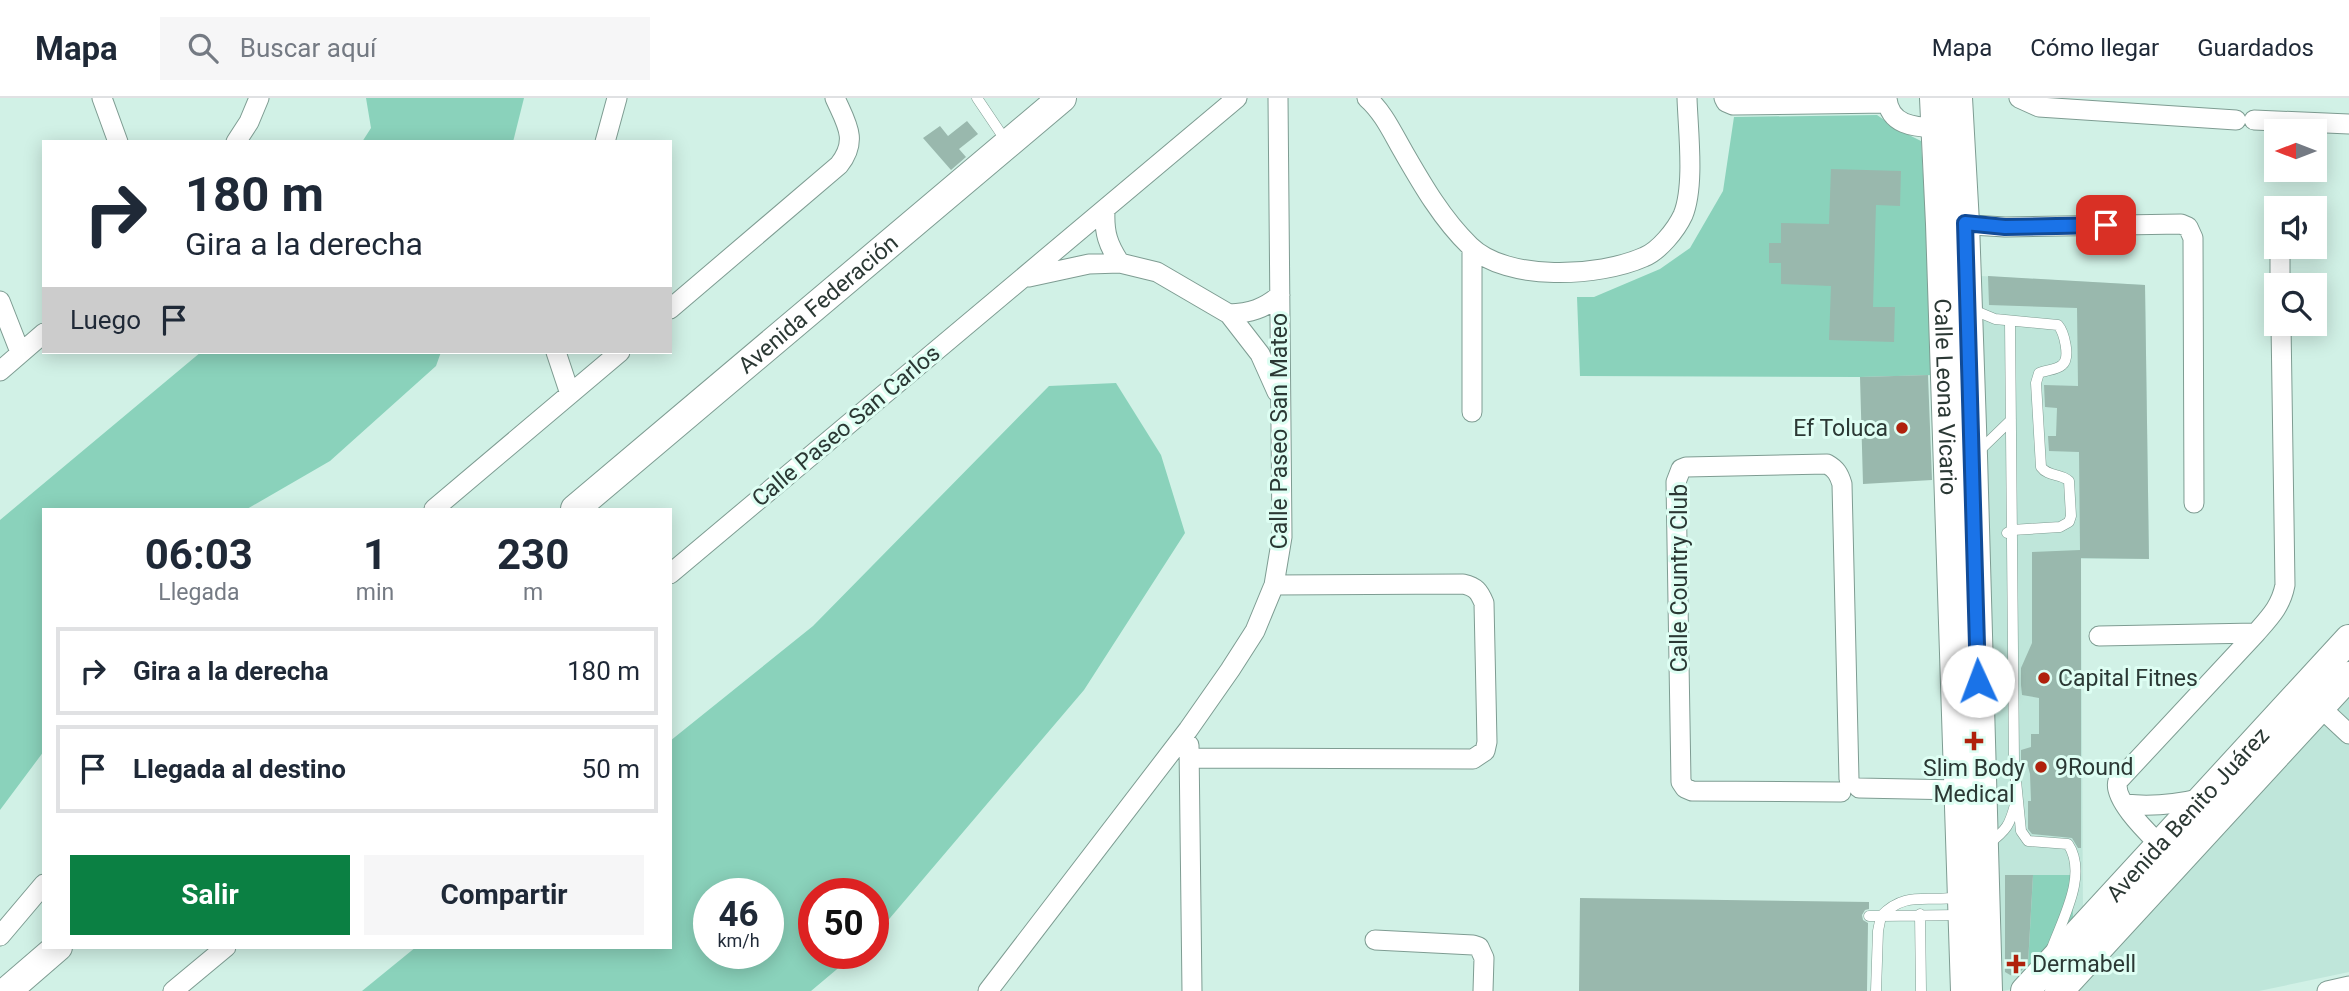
<!DOCTYPE html>
<html lang="es">
<meta charset="utf-8">
<style>
:root{--surface:#fff;--page:#f6f6f7;--text:#1f2937;--muted:#747a83;--line:#e0e1e3;--accent:#0b8043}
body{margin:0;font-family:Roboto,sans-serif;background:var(--page);color:var(--text);height:100vh;display:flex;flex-direction:column;font-size:26px;white-space:nowrap}
*{box-sizing:border-box;margin:0}
p{font-size:23px;color:var(--muted)}
.icon{flex:none;width:38px;height:38px;fill:none;stroke:currentColor;stroke-width:2;stroke-linecap:round;stroke-linejoin:round}
.map{position:relative;flex:1;overflow:hidden}
.panel{position:absolute;left:42px;top:410px;width:630px;height:441px;display:flex;flex-direction:column;background:var(--surface);border-radius:0px;box-shadow:0 4px 18px #0003}
.panel>*{flex:none}
.guide{position:absolute;left:42px;top:42px;width:630px;height:214px;border-radius:0px;box-shadow:0 4px 18px #0003;background:#fff;color:var(--text);overflow:hidden}
.needle{width:46px;rotate:270deg}
.buttons{position:absolute;left:2264px;top:21px;display:grid;gap:14px}
.buttons a{display:grid;place-items:center;width:63px;height:63px;border-radius:0px;background:var(--surface);box-shadow:0 4px 18px #0003;font-size:35px}
.speed{position:absolute;left:693px;top:780px;display:flex;gap:14px;font-size:35px;font-weight:700;text-align:center}
.speed>*{display:grid;place-content:center;width:91px;height:91px;border-radius:50%;background:var(--surface);box-shadow:0 4px 18px #0003;line-height:1}
.speed small{font-size:18px;font-weight:400}
.speed .limit{border:10px solid #d22;background:#fff;color:#111}
.pin{position:absolute;display:grid;place-items:center;width:60px;height:60px;color:#fff;margin:-30px;border-radius:14px;box-shadow:0 4px 10px #0006}
.me{position:absolute;width:77px;margin:-38px;rotate:358deg;stroke-linejoin:round;filter:drop-shadow(0 0 5px #0008)}
.turn{display:flex;align-items:center;gap:24px;height:147px;padding:0 28px;font-size:32px}
.turn .icon{width:91px;height:91px;stroke-width:2.5}
.turn b{display:block;font-size:49px;line-height:60px}
.then{display:flex;align-items:center;height:66px;padding:0 28px;background:#0003;gap:14px;font-size:26px}
.eta{display:flex;justify-content:space-evenly;align-items:center;height:119px;text-align:center}
.eta b{font-size:42px;font-weight:700;line-height:49px}
.button{display:flex;gap:14px;margin-top:auto;padding:14px 28px}
.button a{flex:1;height:80px;border-radius:0px;background:var(--accent);color:#fff;font-size:28px;font-weight:700;line-height:80px;text-align:center}
.button a+a{background:var(--page);color:var(--text)}
ul{padding:0;list-style:none}
li{display:flex;align-items:center;gap:21px;height:88px;margin:0 14px 10px;padding:0 14px;border:4px solid var(--line);border-radius:0px}
li div{flex:1}
li b{display:block;font-size:26px}
li em{font-style:normal}
header{display:flex;align-items:center;gap:42px;box-sizing:border-box;height:98px;padding:0 35px;background:var(--surface);border-bottom:2px solid var(--line)}
header strong{font-size:33px}
nav{display:flex;gap:38px;margin-inline-start:auto;font-size:24px}
.search{width:490px;height:63px;background:var(--page);display:flex;align-items:center;gap:18px;box-sizing:border-box;padding:0 24px;border-radius:0px;color:var(--muted);font-size:26px}
.map>svg:first-child{display:block}
</style>
<header>
<strong>Mapa</strong>
<div class="search"><svg class="icon" aria-label="search" viewBox="0 0 24 24"><circle cx="10" cy="10" r="6"/><path d="M15 15l6 6"/></svg>Buscar aquí</div>
<nav><a>Mapa</a><a>Cómo llegar</a><a>Guardados</a></nav>
</header>
<div class="map">
<svg width="2349" height="893" viewBox="0 0 2349 893">
<rect width="100%" height="100%" fill="#d1f1e6"/>
<!-- built -->
<path fill="#bfe6da" d="M1981 178 2145 187 2149 461H2081L2083 815 2012 891 2003 893H1999Z
M2349 592V874L2259 893H2073Z"/>
<!-- green -->
<path fill="#8ad2bb" fill-rule="evenodd" d="M366 0H524L513 44H362L371 30Z
M1877 17 1899 32 1921 43 1935 277 1860 279 1580 278 1577 199H1594L1660 171 1690 150 1723 93 1734 19Z
M201 254H441L436 268 330 363 247 411H44V653L0 712V422Z
M1116 285 1161 357 1185 435 1084 592 873 840V796H814V856H855L811 893H362L416 849H670V643L813 528 1049 288ZM768 796V856H709V796Z
M2033 777H2072L2073 823 2028 868Z"/>
<!-- building -->
<path fill="#99b8ad" d="M967 23 978 36 959 51 966 59 951 72 923 40 940 28 948 38Z
M1831 71 1901 73 1900 108 1876 107 1873 209H1895L1894 244 1829 242 1831 188 1781 186V165H1769V145H1781V125L1829 126Z
M1988 178 2145 187 2149 461 2081 460V750H2078L2072 740 2032 736 2028 731V703H2031L2030 676 2027 664 2021 663V652L2031 649V636H2039V600L2022 597 2021 587V570L2032 545V454L2080 452 2079 354 2049 353 2048 338H2056L2057 310 2045 309 2044 287 2078 288 2077 210 1989 207Z
M1928 277 1932 382 1863 386 1860 279Z
M2005 777H2033L2028 866 2017 877 2012 878 2005 874Z
M1580 800 1869 804V811L1865 812 1862 817 1863 822 1868 825 1867 893H1579Z"/>
<g fill="none" stroke-linecap="round" stroke-linejoin="round">
<!-- service casing -->
<g stroke="#7e9c92" stroke-width="11">
<path id="service" d="M977 0 1006 43
M1971 211 1995 221 2058 227C2064 234 2071 260 2062 267 2057 272 2046 272 2039 275L2036 285 2041 369C2048 379 2061 375 2069 383L2071 418 2069 424 2060 429 2012 432 2007 435
M2010 224 2014 663 2021 733 2028 743 2068 746C2088 776 2063 820 2052 850
M1979 353 2011 322
M1987 747C2007 732 2010 727 2016 703
M1920 816 1921 893
M1869 818H1881C1906 792 1927 805 1959 799
M1876 893 1878 833 1881 818 1959 817"/>
</g>
<!-- minor casing -->
<g stroke="#7e9c92" stroke-width="21">
<path id="minor" d="M102 0 118 44
M1367 0C1383 14 1392 34 1403 53 1422 86 1442 121 1470 148 1507 184 1599 179 1644 159 1659 153 1676 132 1683 117 1695 88 1688 32 1687 0
M1724 0 1726 4 1733 7 1887 5
M1887 0C1889 27 1914 29 1935 30
M2019 0 2039 9 2236 22
M2254 22 2349 26
M236 44 249 24 259 0
M605 44 617 0
M1105 113C1104 135 1108 147 1120 165
M1955 126 2005 129 2181 126 2188 129 2193 140 2194 405
M2280 149V187
M1472 150V314
M1029 179 1089 166 1120 165 1157 174 1229 216 1260 256 1277 294
M0 203 20 254
M670 211 839 67C859 42 846 25 835 0
M1229 216C1250 215 1264 211 1280 197
M556 254 570 296
M0 273 44 235
M434 411 620 254
M670 476 1237 0
M2099 538 2256 535
M2320 609 2349 636
M1189 647 1192 893
M1191 660 1473 661 1485 653 1487 644 1484 505C1479 493 1476 489 1463 486L1274 487
M1859 690 1960 692
M1841 694 1692 693 1685 690 1681 684 1676 384 1681 371 1686 369 1827 366C1836 371 1839 376 1842 386L1849 681
M2125 706C2151 709 2178 706 2203 700
M2159 746C2147 734 2112 700 2118 683L2256 535C2270 519 2281 508 2285 487L2281 226
M0 838 44 786
M1375 842 1473 847 1479 849 1484 860 1483 893
M173 893 226 849
M988 893 1188 632 1230 572 1255 533 1274 487 1282 439 1278 0
M2327 893 2349 888"/>
</g>
<!-- secondary casing -->
<g stroke="#7e9c92" stroke-width="30">
<g id="secondary">
<path id="s1" d="M1934 0 1940 126 1965 893"/>
<path d="M1958 0 1965 125 1973 358 1988 893"/>
<path id="s2" d="M575 411 1062 0"/>
<path d="M7 893 58 849"/>
<path id="s3" d="M2025 893 2349 541"/>
<path d="M2059 893 2349 578"/>
</g>
</g>
<!-- service -->
<use href="#service" stroke="#fff" stroke-width="10"/>
<!-- minor -->
<use href="#minor" stroke="#fff" stroke-width="19"/>
<!-- secondary -->
<use href="#secondary" stroke="#fff" stroke-width="28"/>
</g>
<g fill="none" stroke-linecap="round" stroke-linejoin="round">
<!-- route casing -->
<g stroke="#114b97" stroke-width="18">
<path id="route" d="M1978 583 1965 125 2005 129 2106 127"/>
</g>
<!-- route -->
<use href="#route" stroke="#1a73e8" stroke-width="12"/>
</g>
<!-- markers -->
<g fill="#b0210c" stroke="#defef3" stroke-width="2.5">
<circle cx="1902" cy="330" r="7"/>
<circle cx="2044" cy="580" r="7"/>
<path d="M1970.5 632.5h7v7h7v7h-7v7h-7v-7h-7v-7h7z"/>
<circle cx="2041" cy="669" r="7"/>
<path d="M2012.5 855.5h7v7h7v7h-7v7h-7v-7h-7v-7h7z"/>
</g>
<g text-anchor="middle" dominant-baseline="central" stroke-width="6" stroke-linejoin="round" paint-order="stroke">
<!-- street labels -->
<g font-size="23" fill="#2b3834" stroke="#defef3">
<text stroke="none"><textPath href="#s2" startOffset="318">Avenida Federación</textPath></text>
<text stroke="none"><textPath href="#s1" startOffset="299">Calle Leona Vicario</textPath></text>
<text transform="translate(846 328) rotate(-40)">Calle Paseo San Carlos</text>
<text transform="translate(1279 333) rotate(-90)">Calle Paseo San Mateo</text>
<text transform="translate(1679 480) rotate(-90)">Calle Country Club</text>
<text stroke="none"><textPath href="#s3" startOffset="240">Avenida Benito Juárez</textPath></text>
</g>
<!-- poi labels -->
<g font-size="23" fill="#2b3834" stroke="#defef3" text-anchor="start">
<text x="1888" y="330" text-anchor="end">Ef Toluca</text>
<text x="2058" y="580">Capital Fitnes</text>
<text x="2055" y="669">9Round</text>
<text x="1974" y="670" text-anchor="middle">Slim Body<tspan x="1974" dy="26">Medical</tspan></text>
<text x="2032" y="866">Dermabell</text>
</g>
</g>
</svg>
<div class="buttons">
<a><svg class="needle" viewBox="-14 -14 28 28"><path d="M0-13l5 13h-10z" fill="#e53935"/><path d="M0 13l5-13h-10z" fill="#747a83"/></svg></a>
<a><svg class="icon" aria-label="sound" viewBox="0 0 24 24"><path d="M4 9h4l5-4v14l-5-4H4zM17 9q2 3 0 6"/></svg></a>
<a><svg class="icon" aria-label="search" viewBox="0 0 24 24"><circle cx="10" cy="10" r="6"/><path d="M15 15l6 6"/></svg></a>
</div>
<div class="speed"><div>46<small>km/h</small></div><div class="limit">50</div></div>
<div class="pin" style="left:2106px;top:127px;background:#d93025"><svg class="icon" aria-label="arrive" viewBox="0 0 24 24"><path d="M6 21V4h12l-3 4 3 4H6"/></svg></div>
<svg class="me" style="left:1978px;top:583px" viewBox="-20 -20 40 40"><circle r="19" fill="#fff"/><path d="M0-13L10 11 0 6-10 11z" fill="#1a73e8"/></svg>
<div class="guide">
<div class="turn"><svg class="icon" aria-label="right" viewBox="0 0 24 24"><path d="M7 20v-9h11M14 6l5 5-5 5"/></svg><div><b>180 m</b>Gira a la derecha</div></div>
<div class="then">Luego<svg class="icon" aria-label="arrive" viewBox="0 0 24 24"><path d="M6 21V4h12l-3 4 3 4H6"/></svg></div>
</div>
<section class="panel">
<div class="eta">
<div><b>06:03</b><p>Llegada</p></div>
<div><b>1</b><p>min</p></div>
<div><b>230</b><p>m</p></div>
</div>
<ul>
<li><svg class="icon" aria-label="right" viewBox="0 0 24 24"><path d="M7 20v-9h11M14 6l5 5-5 5"/></svg><div><b>Gira a la derecha</b></div><em>180 m</em></li>
<li><svg class="icon" aria-label="arrive" viewBox="0 0 24 24"><path d="M6 21V4h12l-3 4 3 4H6"/></svg><div><b>Llegada al destino</b></div><em>50 m</em></li>
</ul>
<div class="button"><a>Salir</a><a>Compartir</a></div>
</section>
</div>
